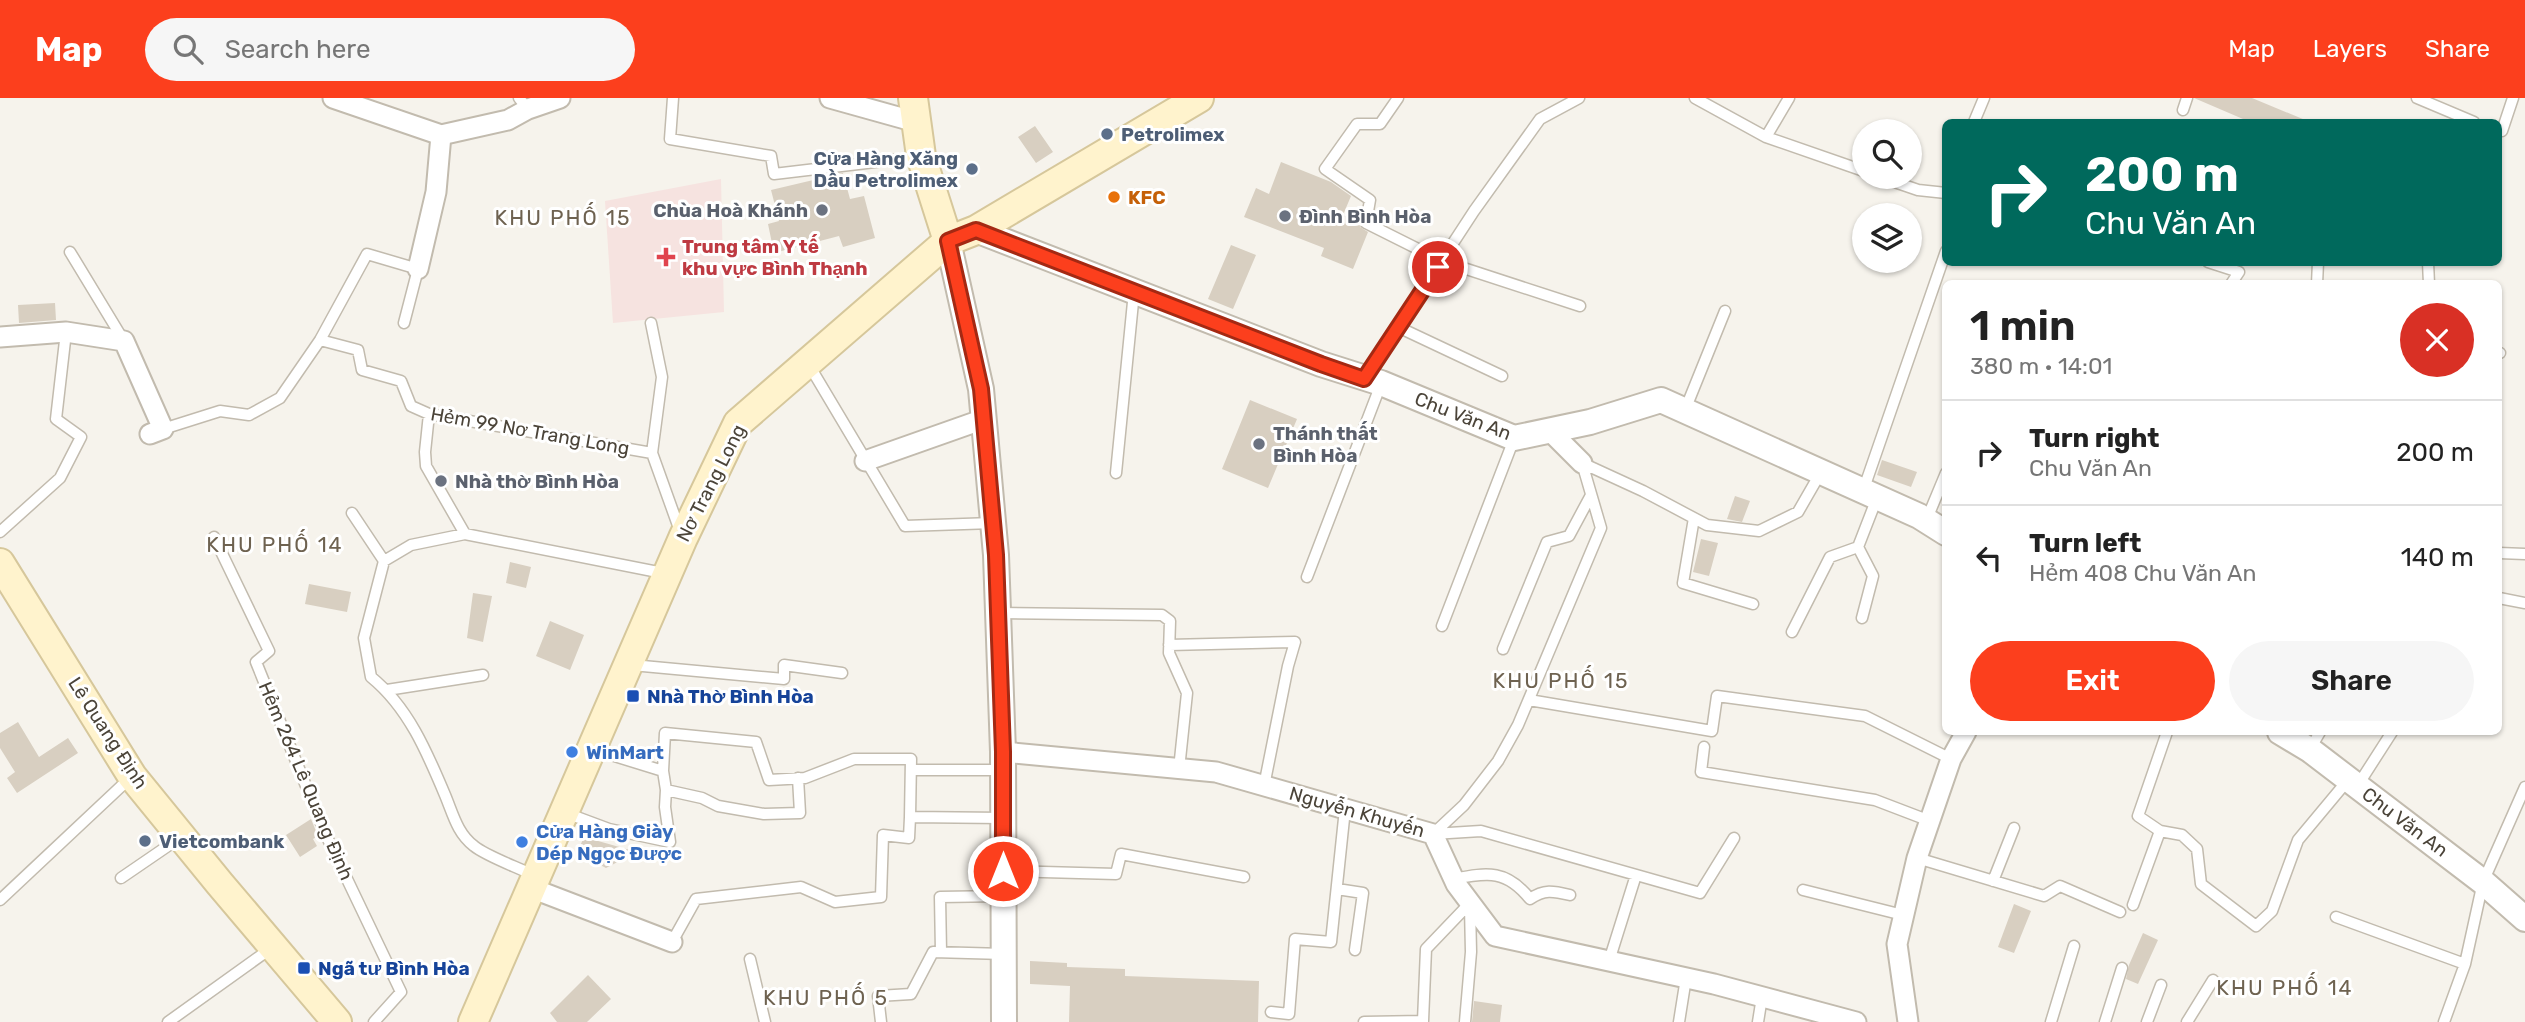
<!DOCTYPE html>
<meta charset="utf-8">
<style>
:root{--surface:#fff;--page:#f6f6f6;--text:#222;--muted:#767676;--line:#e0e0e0;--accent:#fc3f1d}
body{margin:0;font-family:Rubik,sans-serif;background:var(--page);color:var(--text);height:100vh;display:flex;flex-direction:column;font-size:26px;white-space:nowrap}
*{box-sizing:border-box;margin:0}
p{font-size:23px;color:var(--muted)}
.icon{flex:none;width:38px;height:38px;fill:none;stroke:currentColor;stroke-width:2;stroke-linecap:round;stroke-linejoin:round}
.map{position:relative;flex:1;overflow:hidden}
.sheet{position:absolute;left:1942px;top:182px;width:560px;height:455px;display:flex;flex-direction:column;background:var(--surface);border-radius:10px;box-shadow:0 2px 5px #0004}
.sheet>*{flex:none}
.banner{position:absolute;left:1942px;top:21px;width:560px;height:147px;border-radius:10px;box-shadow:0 2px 5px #0004;background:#00695c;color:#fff;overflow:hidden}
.tools{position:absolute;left:1852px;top:21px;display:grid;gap:14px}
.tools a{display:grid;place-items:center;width:70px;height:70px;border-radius:50%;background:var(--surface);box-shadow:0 2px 5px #0004;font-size:35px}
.pin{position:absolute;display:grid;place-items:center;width:60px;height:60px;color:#fff;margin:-30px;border:4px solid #fff;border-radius:50%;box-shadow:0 2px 7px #0007}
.me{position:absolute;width:77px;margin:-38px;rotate:0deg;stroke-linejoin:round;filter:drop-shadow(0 0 5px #0008)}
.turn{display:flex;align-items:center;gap:24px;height:147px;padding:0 28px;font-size:32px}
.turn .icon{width:91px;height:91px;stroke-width:2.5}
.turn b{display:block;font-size:49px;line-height:60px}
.round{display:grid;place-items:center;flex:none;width:74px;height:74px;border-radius:37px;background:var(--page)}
.headline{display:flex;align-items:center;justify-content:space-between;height:119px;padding:0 28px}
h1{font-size:42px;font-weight:600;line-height:52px}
.primary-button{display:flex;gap:14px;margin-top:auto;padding:14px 28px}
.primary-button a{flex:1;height:80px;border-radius:42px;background:var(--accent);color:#fff;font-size:28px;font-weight:600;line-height:80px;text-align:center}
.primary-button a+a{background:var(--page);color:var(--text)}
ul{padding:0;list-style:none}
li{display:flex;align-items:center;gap:21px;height:105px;padding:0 28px;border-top:2px solid var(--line)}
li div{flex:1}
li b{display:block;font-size:26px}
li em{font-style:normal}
header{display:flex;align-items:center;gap:42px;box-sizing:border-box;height:98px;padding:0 35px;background:var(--accent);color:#fff}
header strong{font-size:33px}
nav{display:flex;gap:38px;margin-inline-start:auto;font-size:24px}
.search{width:490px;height:63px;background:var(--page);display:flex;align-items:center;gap:18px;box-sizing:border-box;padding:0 24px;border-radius:38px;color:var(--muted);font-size:26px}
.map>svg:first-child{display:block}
</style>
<header>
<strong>Map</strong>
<div class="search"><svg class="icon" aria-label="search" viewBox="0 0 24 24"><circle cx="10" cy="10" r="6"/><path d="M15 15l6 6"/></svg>Search here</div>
<nav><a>Map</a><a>Layers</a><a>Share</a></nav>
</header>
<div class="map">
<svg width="2525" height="924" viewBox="0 0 2525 924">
<rect width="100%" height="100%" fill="#f6f3ec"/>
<!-- medical -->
<path fill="#f6e3e0" d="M721 81 724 214 613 225 605 103Z"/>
<!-- building -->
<path fill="#d8cfc1" d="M2194 0H2252L2310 24H2250Z
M1035 28 1053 54 1036 65 1018 39Z
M1281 64 1331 84 1351 98 1343 117 1359 123 1360 129 1368 134 1353 171 1321 158 1324 150 1244 119 1256 90 1269 96Z
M843 75 850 101 864 98 875 140 843 149 839 138 774 155 768 126 779 123 771 92Z
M1231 147 1256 157 1233 211 1208 201Z
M55 205 56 222 19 225 18 207Z
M1250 302 1297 321 1268 390 1222 371Z
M1882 362 1917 374 1911 389 1877 377Z
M1735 398 1750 403 1742 424 1727 421Z
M1701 441 1718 445 1709 478 1693 474Z
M510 464 531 469 526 490 506 485Z
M309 486 351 494 347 514 305 506Z
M473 495 492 498 483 544 467 540Z
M550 523 584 537 570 572 536 558Z
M18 624 39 659 68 640 78 655 17 695 7 680 15 674 0 650V635Z
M311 721 318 738 313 741 317 748 300 759 286 737Z
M584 739 637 754 606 770 577 755Z
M2014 806 2031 813 2014 855 1998 849Z
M2143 835 2158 842 2138 886 2126 881 2129 867Z
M1030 863 1067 865V869L1125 871V878L1259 883 1258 924H1069L1070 888 1030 886Z
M588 877 611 901 587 924H557L550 915Z
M1474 903 1502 907 1500 924H1472Z"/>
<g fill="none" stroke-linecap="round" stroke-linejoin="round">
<!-- service casing -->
<g stroke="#c2bbae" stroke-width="13">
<path id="service" d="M519 0 528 11
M673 0 670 41 771 58 774 76 917 59
M1398 0 1380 26H1357L1325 71 1370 102 1366 125 1442 163 1580 208
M1695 0 1766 39 1864 73
M2417 0 2474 24
M2183 12 2187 0
M1974 24 1984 0
M2499 32 2502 33 2513 0
M1766 39 1789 0
M1880 79 1918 92 1946 95
M70 154 124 243
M2208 164 2239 174 2231 186
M2428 164 2429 186
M2317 186 2318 164
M651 225 662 279 652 355 680 433
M1398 229 1502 278
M320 242 358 252 362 272 401 283 411 308 429 316 652 355
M2499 255H2500
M809 267 905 428 993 425
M1365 280 1474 113 1540 21 1579 0
M1685 312 1725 213
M429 316 425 354 426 368 465 436
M163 331 220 313 249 317 280 300 320 242 367 156 418 171 404 225
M1582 365 1643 393 1707 427 1759 433 1798 414 1821 374
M1116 375 1134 194
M1863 393 1946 153
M352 415 384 463
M1694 420 1683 485 1753 506
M1926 423 1946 375
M0 434 60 380 81 339 56 321 66 234
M214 439 269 553 256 564 325 735 401 894 374 924
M1858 449 1873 478 1862 520
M2499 455 2525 456
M1307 479 1381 286
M2499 500 2525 505
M999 515 1162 517 1170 523 1169 555 1187 595 1179 671
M1442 528 1514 341
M1792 534 1830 459 1858 449 1877 400
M1169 547 1295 544 1288 568 1264 688
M1503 551 1547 444 1569 438 1591 397
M632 567 784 581V567L842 575
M387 592 483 577
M1529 602 1712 633 1717 598 1865 618 1951 661
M1704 649 1701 674 1875 702 1930 723
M2310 651 2320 634
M595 652 663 673 666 692 702 700 718 708 764 716 800 715 798 680
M912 672H1002
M663 673 665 635 756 644 769 682 805 680 854 661H911L910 719
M2358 687 2392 634
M566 715 609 731 670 744 665 709 666 692
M2160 733 2182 737 2197 751 2201 786 2256 828 2272 813 2298 742 2348 682
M1433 736 1464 707 1498 663 1518 627 1601 430 1582 365
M1433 736 1481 733 1700 795 1734 740
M1917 760 2044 798 2060 788 2120 814
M1004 773 1116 776 1121 756 1244 779
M533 777C517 769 486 758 474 748 457 735 453 716 445 697 427 654 408 609 371 579L364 540 384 463 411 447 465 436 663 475
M121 780 178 741
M1454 781C1488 774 1507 772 1530 801 1544 791 1553 793 1570 797
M1993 783 2014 730
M1337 791 1363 795 1355 852
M1803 792 1903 817
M0 802 130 680
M2133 807 2160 733 2138 718 2167 634
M2336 819 2465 866
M672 844 696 801 801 789 835 804 881 799 883 737 909 740 910 719 1003 720
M941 854 940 799 1003 798
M750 861 765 924
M1609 863 1636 777
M1271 914 1289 916 1295 841 1331 844 1345 711
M168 924 270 851
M881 924 878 898 911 896 933 854 1004 856
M1364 924 1423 923 1426 851 1470 805
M1465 924 1471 854 1470 809
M1679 924 1686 880
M1758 924 1762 899
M2051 924 2074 848
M2105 924 2122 870
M2147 924 2161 887
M2187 924 2213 882
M2444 924 2465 866 2483 784 2525 689"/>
</g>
<!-- minor casing -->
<g stroke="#c2bbae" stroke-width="23">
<path id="minor" d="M333 0 441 37 508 22 528 11 560 0
M830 0 916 24
M418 171 436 94 441 37
M0 239 66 234 124 243 163 331 150 336
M1550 333 1582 365
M865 363 984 321
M1003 654 1216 674 1433 736 1456 786 1495 838 1714 886 1856 924
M531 790 672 844
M1908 924 1897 846 1917 760 1951 661 1966 634"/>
</g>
<!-- tertiary casing -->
<g stroke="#c2bbae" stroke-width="28">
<path id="tertiary" d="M976 132 1321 266 1381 285 1514 340 1590 324 1661 302 1919 418 1946 435
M948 143 981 291 996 457 1003 654 1004 924
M2280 634 2310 652 2483 784 2525 821"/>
</g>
<!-- secondary casing -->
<g stroke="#d6c79b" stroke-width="32">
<path id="secondary" d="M913 0 921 58 948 143
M0 465 132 678 220 786 337 924
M473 924 683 440 738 325 948 143 976 132 1199 0"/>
</g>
<!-- service -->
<use href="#service" stroke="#fff" stroke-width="10"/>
<!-- minor -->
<use href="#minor" stroke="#fff" stroke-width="19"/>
<!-- tertiary -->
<use href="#tertiary" stroke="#fff" stroke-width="24"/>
<!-- secondary -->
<use href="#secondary" stroke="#fff3cd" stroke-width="28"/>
</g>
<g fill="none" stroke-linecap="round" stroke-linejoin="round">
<!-- route casing -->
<g stroke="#a42913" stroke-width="18">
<path id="route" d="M1003 773V654L996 457 981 291 948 143 976 132 1321 266 1364 281 1438 169"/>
</g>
<!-- route -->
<use href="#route" stroke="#fc3f1d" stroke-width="12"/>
</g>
<!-- markers -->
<g fill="#5c6f8a" stroke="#fff" stroke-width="2.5">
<circle cx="1107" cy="36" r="7"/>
<circle cx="972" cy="71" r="7"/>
<circle cx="145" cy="743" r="7"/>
</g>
<circle fill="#e8710a" stroke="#fff" stroke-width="2.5" cx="1114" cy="99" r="7"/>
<g fill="#6b7280" stroke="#fff" stroke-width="2.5">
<circle cx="822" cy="112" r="7"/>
<circle cx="1285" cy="118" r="7"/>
<circle cx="1259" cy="346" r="7"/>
<circle cx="441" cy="383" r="7"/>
</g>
<path fill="#e0444e" stroke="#fff" stroke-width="2.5" d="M662.5 148.5h7v7h7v7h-7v7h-7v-7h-7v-7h7z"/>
<g fill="#1a4fb4" stroke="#fff" stroke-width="2.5">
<rect x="626" y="591" width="14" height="14" rx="3.5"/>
<rect x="297" y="863" width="14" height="14" rx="3.5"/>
</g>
<g fill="#3f7fe0" stroke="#fff" stroke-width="2.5">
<circle cx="572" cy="654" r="7"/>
<circle cx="522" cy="744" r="7"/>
</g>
<g text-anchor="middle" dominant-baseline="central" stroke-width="6" stroke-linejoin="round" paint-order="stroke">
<!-- service labels -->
<g font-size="19" font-weight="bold" fill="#4e5e75" stroke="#fff" text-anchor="start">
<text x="1121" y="36">Petrolimex</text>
<text x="958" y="60" text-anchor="end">Cửa Hàng Xăng<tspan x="958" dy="22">Dầu Petrolimex</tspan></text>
<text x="159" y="743">Vietcombank</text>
</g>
<!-- food labels -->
<g font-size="19" font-weight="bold" fill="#c56008" stroke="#fff" text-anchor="start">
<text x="1128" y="99">KFC</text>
</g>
<!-- worship labels -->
<g font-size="19" font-weight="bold" fill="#5b616d" stroke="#fff" text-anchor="start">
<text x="808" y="112" text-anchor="end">Chùa Hoà Khánh</text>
<text x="1299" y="118">Đình Bình Hòa</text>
<text x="1273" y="335">Thánh thất<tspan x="1273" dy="22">Bình Hòa</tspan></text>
<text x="455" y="383">Nhà thờ Bình Hòa</text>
</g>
<!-- health labels -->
<g font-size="19" font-weight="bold" fill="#be3a42" stroke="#fff" text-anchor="start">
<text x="682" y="148">Trung tâm Y tế<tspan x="682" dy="22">khu vực Bình Thạnh</tspan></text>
</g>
<!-- street labels -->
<g font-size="19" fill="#4b4439" stroke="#fff">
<text transform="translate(1463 318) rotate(21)">Chu Văn An</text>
<text transform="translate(530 333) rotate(10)">Hẻm 99 Nơ Trang Long</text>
<text transform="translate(711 385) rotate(-63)">Nơ Trang Long</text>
<text transform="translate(108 635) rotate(57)">Lê Quang Định</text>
<text transform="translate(306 683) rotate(67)">Hẻm 264 Lê Quang Định</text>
<text transform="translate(1357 714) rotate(16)">Nguyễn Khuyến</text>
<text transform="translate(2405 724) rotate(37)">Chu Văn An</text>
</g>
<!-- transit labels -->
<g font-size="19" font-weight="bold" fill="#164399" stroke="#fff" text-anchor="start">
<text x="647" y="598">Nhà Thờ Bình Hòa</text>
<text x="318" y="870">Ngã tư Bình Hòa</text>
</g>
<!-- shop labels -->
<g font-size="19" font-weight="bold" fill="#366cbe" stroke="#fff" text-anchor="start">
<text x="586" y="654">WinMart</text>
<text x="536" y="733">Cửa Hàng Giày<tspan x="536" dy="22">Dép Ngọc Được</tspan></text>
</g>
<!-- neighbourhood labels -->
<g font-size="21" letter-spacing="2" fill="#6e6250" stroke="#fff">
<text x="563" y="119">KHU PHỐ 15</text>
<text x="275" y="446">KHU PHỐ 14</text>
<text x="1561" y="582">KHU PHỐ 15</text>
<text x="2285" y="889">KHU PHỐ 14</text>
<text x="826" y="899">KHU PHỐ 5</text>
</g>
</g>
</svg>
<div class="tools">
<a><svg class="icon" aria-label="search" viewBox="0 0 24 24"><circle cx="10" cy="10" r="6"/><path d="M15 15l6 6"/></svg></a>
<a><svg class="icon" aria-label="layers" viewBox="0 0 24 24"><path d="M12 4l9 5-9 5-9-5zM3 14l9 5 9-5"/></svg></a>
</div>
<div class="pin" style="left:1438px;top:169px;background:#d93025"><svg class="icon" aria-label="arrive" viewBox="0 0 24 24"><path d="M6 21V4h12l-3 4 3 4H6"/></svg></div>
<svg class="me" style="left:1003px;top:773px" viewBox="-20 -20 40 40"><circle r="17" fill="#fc3f1d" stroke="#fff" stroke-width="3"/><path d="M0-11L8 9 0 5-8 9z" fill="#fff"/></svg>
<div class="banner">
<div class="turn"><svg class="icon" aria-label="right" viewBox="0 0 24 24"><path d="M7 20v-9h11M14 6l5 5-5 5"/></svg><div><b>200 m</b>Chu Văn An</div></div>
</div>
<section class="sheet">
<div class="headline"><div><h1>1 min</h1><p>380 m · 14:01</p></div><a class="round" style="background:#d93025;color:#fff"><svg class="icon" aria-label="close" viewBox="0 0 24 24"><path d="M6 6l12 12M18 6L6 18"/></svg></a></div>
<ul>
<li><svg class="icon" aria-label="right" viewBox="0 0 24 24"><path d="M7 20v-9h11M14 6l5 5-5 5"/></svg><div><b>Turn right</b><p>Chu Văn An</p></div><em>200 m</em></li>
<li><svg class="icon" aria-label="left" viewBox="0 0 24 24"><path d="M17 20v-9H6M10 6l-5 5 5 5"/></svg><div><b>Turn left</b><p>Hẻm 408 Chu Văn An</p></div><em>140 m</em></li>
</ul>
<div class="primary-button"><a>Exit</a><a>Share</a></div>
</section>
</div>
